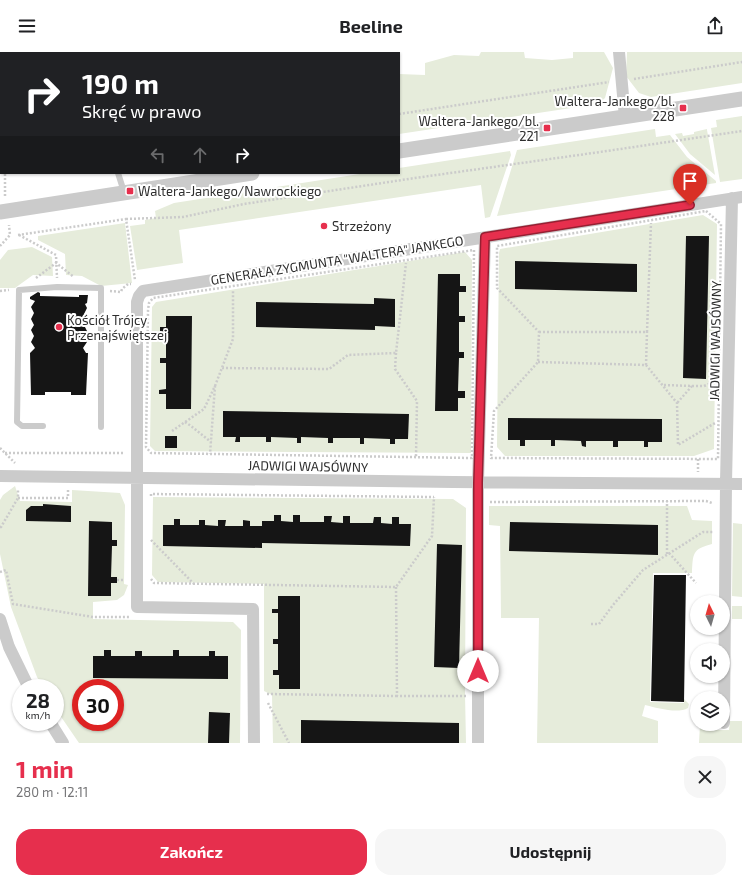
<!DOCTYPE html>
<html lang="pl">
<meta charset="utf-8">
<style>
:root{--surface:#fff;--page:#f6f6f6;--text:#202124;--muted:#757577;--accent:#e62f4d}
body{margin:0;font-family:"Exo 2",sans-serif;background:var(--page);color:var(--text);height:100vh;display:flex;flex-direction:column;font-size:15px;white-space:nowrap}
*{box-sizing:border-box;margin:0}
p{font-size:13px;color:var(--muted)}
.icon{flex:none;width:22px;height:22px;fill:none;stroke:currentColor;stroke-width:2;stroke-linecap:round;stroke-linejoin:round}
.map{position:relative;height:691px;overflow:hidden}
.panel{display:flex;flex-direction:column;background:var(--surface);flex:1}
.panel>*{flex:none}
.top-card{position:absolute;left:0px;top:0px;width:400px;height:122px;box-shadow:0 1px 3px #0004;background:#202124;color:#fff;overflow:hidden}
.needle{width:26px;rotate:355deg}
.fabs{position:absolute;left:690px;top:543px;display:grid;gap:8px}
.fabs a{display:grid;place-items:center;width:40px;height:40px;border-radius:50%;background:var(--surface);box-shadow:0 1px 3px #0004;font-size:20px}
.speed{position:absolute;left:12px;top:627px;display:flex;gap:8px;font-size:20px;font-weight:700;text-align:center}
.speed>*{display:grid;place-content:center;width:52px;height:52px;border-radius:50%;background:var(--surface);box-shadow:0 1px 3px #0004;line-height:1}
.speed small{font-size:10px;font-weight:400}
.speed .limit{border:6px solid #d22;background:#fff;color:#111}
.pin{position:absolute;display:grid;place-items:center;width:34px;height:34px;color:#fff;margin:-41px -17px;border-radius:50% 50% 50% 0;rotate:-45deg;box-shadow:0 0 4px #0007}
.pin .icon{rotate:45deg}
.me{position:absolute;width:44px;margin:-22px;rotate:0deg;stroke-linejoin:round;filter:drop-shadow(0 0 3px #0008)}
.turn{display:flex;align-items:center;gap:14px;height:84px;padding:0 16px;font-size:18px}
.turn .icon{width:52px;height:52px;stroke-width:2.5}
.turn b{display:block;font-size:28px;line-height:34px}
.lanes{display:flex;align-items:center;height:38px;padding:0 16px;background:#0003;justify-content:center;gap:20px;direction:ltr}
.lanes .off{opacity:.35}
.round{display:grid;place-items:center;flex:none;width:42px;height:42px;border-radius:16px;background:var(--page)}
.overview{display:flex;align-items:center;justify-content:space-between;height:68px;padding:0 16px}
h1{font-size:24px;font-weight:700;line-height:30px;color:var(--accent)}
.action{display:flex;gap:8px;margin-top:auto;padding:8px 16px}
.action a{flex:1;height:46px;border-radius:16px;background:var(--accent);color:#fff;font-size:16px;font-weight:700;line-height:46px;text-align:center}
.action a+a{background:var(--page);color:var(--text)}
header{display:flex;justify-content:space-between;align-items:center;height:52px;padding:0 16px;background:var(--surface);font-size:18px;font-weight:700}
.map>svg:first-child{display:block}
</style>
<header><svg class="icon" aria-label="menu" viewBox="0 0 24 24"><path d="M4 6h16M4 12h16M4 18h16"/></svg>Beeline<svg class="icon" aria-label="share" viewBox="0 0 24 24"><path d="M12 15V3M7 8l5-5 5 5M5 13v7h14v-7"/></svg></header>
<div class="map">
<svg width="742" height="691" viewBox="0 0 742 691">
<rect width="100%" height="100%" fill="#fff"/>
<!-- green -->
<path fill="#e6ecdb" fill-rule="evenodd" d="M0 0 13 1H1L0 117Z
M481 0H524L525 6 552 8 573 6V0H604L613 16 605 46 598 52 399 82V22L425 23V11L454 3 479 4Z
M627 0H742V31L651 45 639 41 626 24Z
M742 64V127L720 130 711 76 717 75 716 68Z
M655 77 656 85 670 83 687 105 716 129V131L497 164 517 98Z
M707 77V78L715 123 690 102 675 82 682 81 683 84 694 82V80Z
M510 99 511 103 490 165 485 166 481 133 179 178 183 211 137 218 130 174 145 172V168L156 166 155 159 174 151 366 121H399V116Z
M703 163 717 172 714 397 694 404H505L497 395 499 201 500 197Z
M125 171 132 231 101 234 82 224 66 223 65 202 38 188V184Z
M32 195 52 205 53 224 33 223 15 236H0V208L8 198Z
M465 200 472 208 471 401 155 399 150 394 152 255 156 250Z
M15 434 20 449 72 450V438L120 441 125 453 124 532 128 533 124 543 117 548 93 550V567L233 570 241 578 240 691H79L55 656V636H43L37 625 11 555 0 502V448L3 443ZM81 636H115V670H81Z
M153 445 453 447 466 456 465 642 466 691H273L272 643 264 639V532L158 530 152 523Z
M489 454H687L692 468 712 469V492C692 497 693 502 692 521H653L650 650 684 651V647L689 652 688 656C678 662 657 656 645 653L642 664 658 669V691H537L539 566H501L500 474 489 473Z
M733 471 742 472V545L732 544Z
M732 554H742V567H732Z
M730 669H742V691H699L700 672H709L713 678H729Z"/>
<!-- building -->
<path fill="#151515" d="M686 184H709L706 327 683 326Z
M515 209 637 212V240L515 237Z
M438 222H460V234H466V240H459V264H465V270H459V300H464V306H459L458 339H465V346H458V359H435Z
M38 240 40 241V244L79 245V243H88L87 251 85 252 87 256 84 262 87 267 84 273 87 279 84 284 87 290 83 296 86 301H88L86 343H71V340H45V343H31L30 301 35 296 31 290 34 284 31 278 34 273 31 267 34 261 31 255 35 249 30 247V245Z
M374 246 395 247V275L375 274V278L256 275V250L374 252Z
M166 264H192L191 357H166V342H159V338L166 337V311H160V306H166V280H160V275H166Z
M223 359 409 362 408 387H395V392H390V387L364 386V392H360V386H333V391H328V386L301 385V391H297V386L271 385V390H266V385H240V390H235L236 385H223Z
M508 366 662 367V390H648V395H644V389H618V395H613V389H586V395L582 394 581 389 555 388V394H551V388H525V394H520V388H508Z
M165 384H177V396H165Z
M43 452 71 454V470L26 469V458L31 454H43Z
M274 463H281V469L293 470V463H300V470H324V464H332L331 470 343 471V464H350V471H373L374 465H381V471L392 472V465H399V472H411L410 494 262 491V496L163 494V473H174V467H180V473H199V468H205V473L218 474V468H226L225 474H243V468L250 469V474H262V469H274Z
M89 469 112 470V488H117V494H112L111 525H117V531H111V544H88Z
M510 470 658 473V503L509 499Z
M437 492 462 493 459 616 434 615Z
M654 523H686L684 650 651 649Z
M278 544H300V637H279V623H273V618H278V592H273V587H278V561H272V557H278Z
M104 598H111V604H135V599H142V604H173V598H179V604H209V599H215V604H228V627L93 626V604H104Z
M209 660 230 661 229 691H208Z
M301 668 459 671V691H301Z"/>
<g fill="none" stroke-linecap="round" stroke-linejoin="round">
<!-- path -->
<path stroke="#cbcbcb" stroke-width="2.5" stroke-dasharray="2 2" stroke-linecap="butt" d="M634 27 742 10
M399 62 609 30
M0 102 1 106
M5 144V121
M706 159 721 172 718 407 491 406 494 359 538 310 539 280 497 236V194Z
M126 167 183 165 244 152 415 126 600 100 742 79
M18 183 126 167 135 228
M19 183 56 203 57 226
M0 194 10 183 9 173
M474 198 472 406 151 401 146 395 148 258 149 251 153 246Z
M36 226 56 211 74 225
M0 239 9 238
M110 239 121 240 122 237 128 232H131
M539 280H647L651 171
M396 301 395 317 417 349 416 405
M538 310 646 313 677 351 678 393 715 371
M646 313 647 280
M222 316 329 317 348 303 396 301 406 211
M664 333 692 334 677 351
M215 334 233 287V238
M692 334H704L716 329
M185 370 191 374 211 390
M172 379 204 357 215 334 210 402
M0 396 15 411
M5 401H124
M698 407V420
M151 444V442L434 445
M18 446H68V437
M490 450 706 449 712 451
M0 475H1L18 446V437
M151 488 194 532
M669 501 696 531
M667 502V449
M0 520 6 518 13 552 93 565H129
M151 527 154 531 396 535 432 484 434 445
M117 528H125
M396 535 397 644H466
M591 572H599L613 553 643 518 703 480H713
M267 642 397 644
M268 651 289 691"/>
<!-- service -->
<path stroke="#cbcbcb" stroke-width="6" d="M68 0V1
M99 0V1
M50 1 59 0
M118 121 124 140
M43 374H22L17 370 19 238 57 235 101 236V375"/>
<!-- minor -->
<path stroke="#cbcbcb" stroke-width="12" d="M235 0 237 1
M619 0 625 65
M390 1 393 0
M0 424 453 430 742 432
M0 567 9 595 29 636
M50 670 63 691
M724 671 726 431 732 146
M254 691 253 557 137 555V250L139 244 143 239 742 145
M478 691V431L485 185"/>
<!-- tertiary -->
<path stroke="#cbcbcb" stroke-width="15" d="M399 99 742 47
M0 160 252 121"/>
</g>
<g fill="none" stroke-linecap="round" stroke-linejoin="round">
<!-- route casing -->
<g stroke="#961f32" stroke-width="10">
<path id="route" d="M478 619V431L485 185 690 153"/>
</g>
<!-- route -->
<use href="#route" stroke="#e62f4d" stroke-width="7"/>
</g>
<!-- markers -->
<g fill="#e62f4d" stroke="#fff" stroke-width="1.5">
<rect x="679" y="52" width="8" height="8" rx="2"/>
<rect x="543" y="72" width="8" height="8" rx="2"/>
<rect x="126" y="135" width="8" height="8" rx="2"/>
<circle cx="324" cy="174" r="4"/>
<circle cx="59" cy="275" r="4"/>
</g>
<g text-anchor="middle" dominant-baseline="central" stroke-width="4" stroke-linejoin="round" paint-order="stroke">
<!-- poi labels -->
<g font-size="13" fill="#2e2e2e" stroke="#fff" text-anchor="start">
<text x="675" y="49" text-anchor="end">Waltera-Jankego/bl.<tspan x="675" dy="15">228</tspan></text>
<text x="539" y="69" text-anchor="end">Waltera-Jankego/bl.<tspan x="539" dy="15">221</tspan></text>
<text x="138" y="139">Waltera-Jankego/Nawrockiego</text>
<text x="332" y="174">Strzeżony</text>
<text x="67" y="268">Kościół Trójcy<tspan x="67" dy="15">Przenajświętszej</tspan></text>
</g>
<!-- street labels -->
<g font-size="13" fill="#2e2e2e" stroke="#fff">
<text transform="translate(337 208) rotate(-9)">GENERAŁA ZYGMUNTA "WALTERA" JANKEGO</text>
<text transform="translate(715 289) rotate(-89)">JADWIGI WAJSÓWNY</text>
<text transform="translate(308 414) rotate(1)">JADWIGI WAJSÓWNY</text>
</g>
</g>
</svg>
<div class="fabs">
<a><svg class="needle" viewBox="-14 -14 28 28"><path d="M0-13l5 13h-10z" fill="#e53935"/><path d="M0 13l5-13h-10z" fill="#757577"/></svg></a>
<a><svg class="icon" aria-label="sound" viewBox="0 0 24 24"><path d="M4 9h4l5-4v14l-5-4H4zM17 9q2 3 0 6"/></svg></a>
<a><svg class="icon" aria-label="layers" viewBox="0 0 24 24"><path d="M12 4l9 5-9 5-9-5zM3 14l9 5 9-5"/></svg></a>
</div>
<div class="speed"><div>28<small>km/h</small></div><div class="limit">30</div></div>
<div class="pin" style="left:690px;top:153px;background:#d93025"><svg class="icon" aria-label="arrive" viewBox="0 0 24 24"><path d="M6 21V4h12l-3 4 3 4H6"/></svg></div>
<svg class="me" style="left:478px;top:619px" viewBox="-20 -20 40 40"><circle r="19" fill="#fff"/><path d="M0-13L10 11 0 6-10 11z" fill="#e62f4d"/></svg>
<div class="top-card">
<div class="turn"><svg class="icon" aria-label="right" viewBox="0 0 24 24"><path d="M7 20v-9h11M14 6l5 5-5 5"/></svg><div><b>190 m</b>Skręć w prawo</div></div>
<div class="lanes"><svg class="icon off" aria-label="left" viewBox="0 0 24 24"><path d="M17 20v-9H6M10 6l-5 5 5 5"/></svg><svg class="icon off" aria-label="ahead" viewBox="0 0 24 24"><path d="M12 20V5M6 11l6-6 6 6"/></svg><svg class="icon" aria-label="right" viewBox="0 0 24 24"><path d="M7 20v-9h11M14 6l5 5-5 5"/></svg></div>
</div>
</div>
<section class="panel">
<div class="overview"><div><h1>1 min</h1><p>280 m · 12:11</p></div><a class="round"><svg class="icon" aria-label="close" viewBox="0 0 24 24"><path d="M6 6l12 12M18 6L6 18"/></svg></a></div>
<div class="action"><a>Zakończ</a><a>Udostępnij</a></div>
</section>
